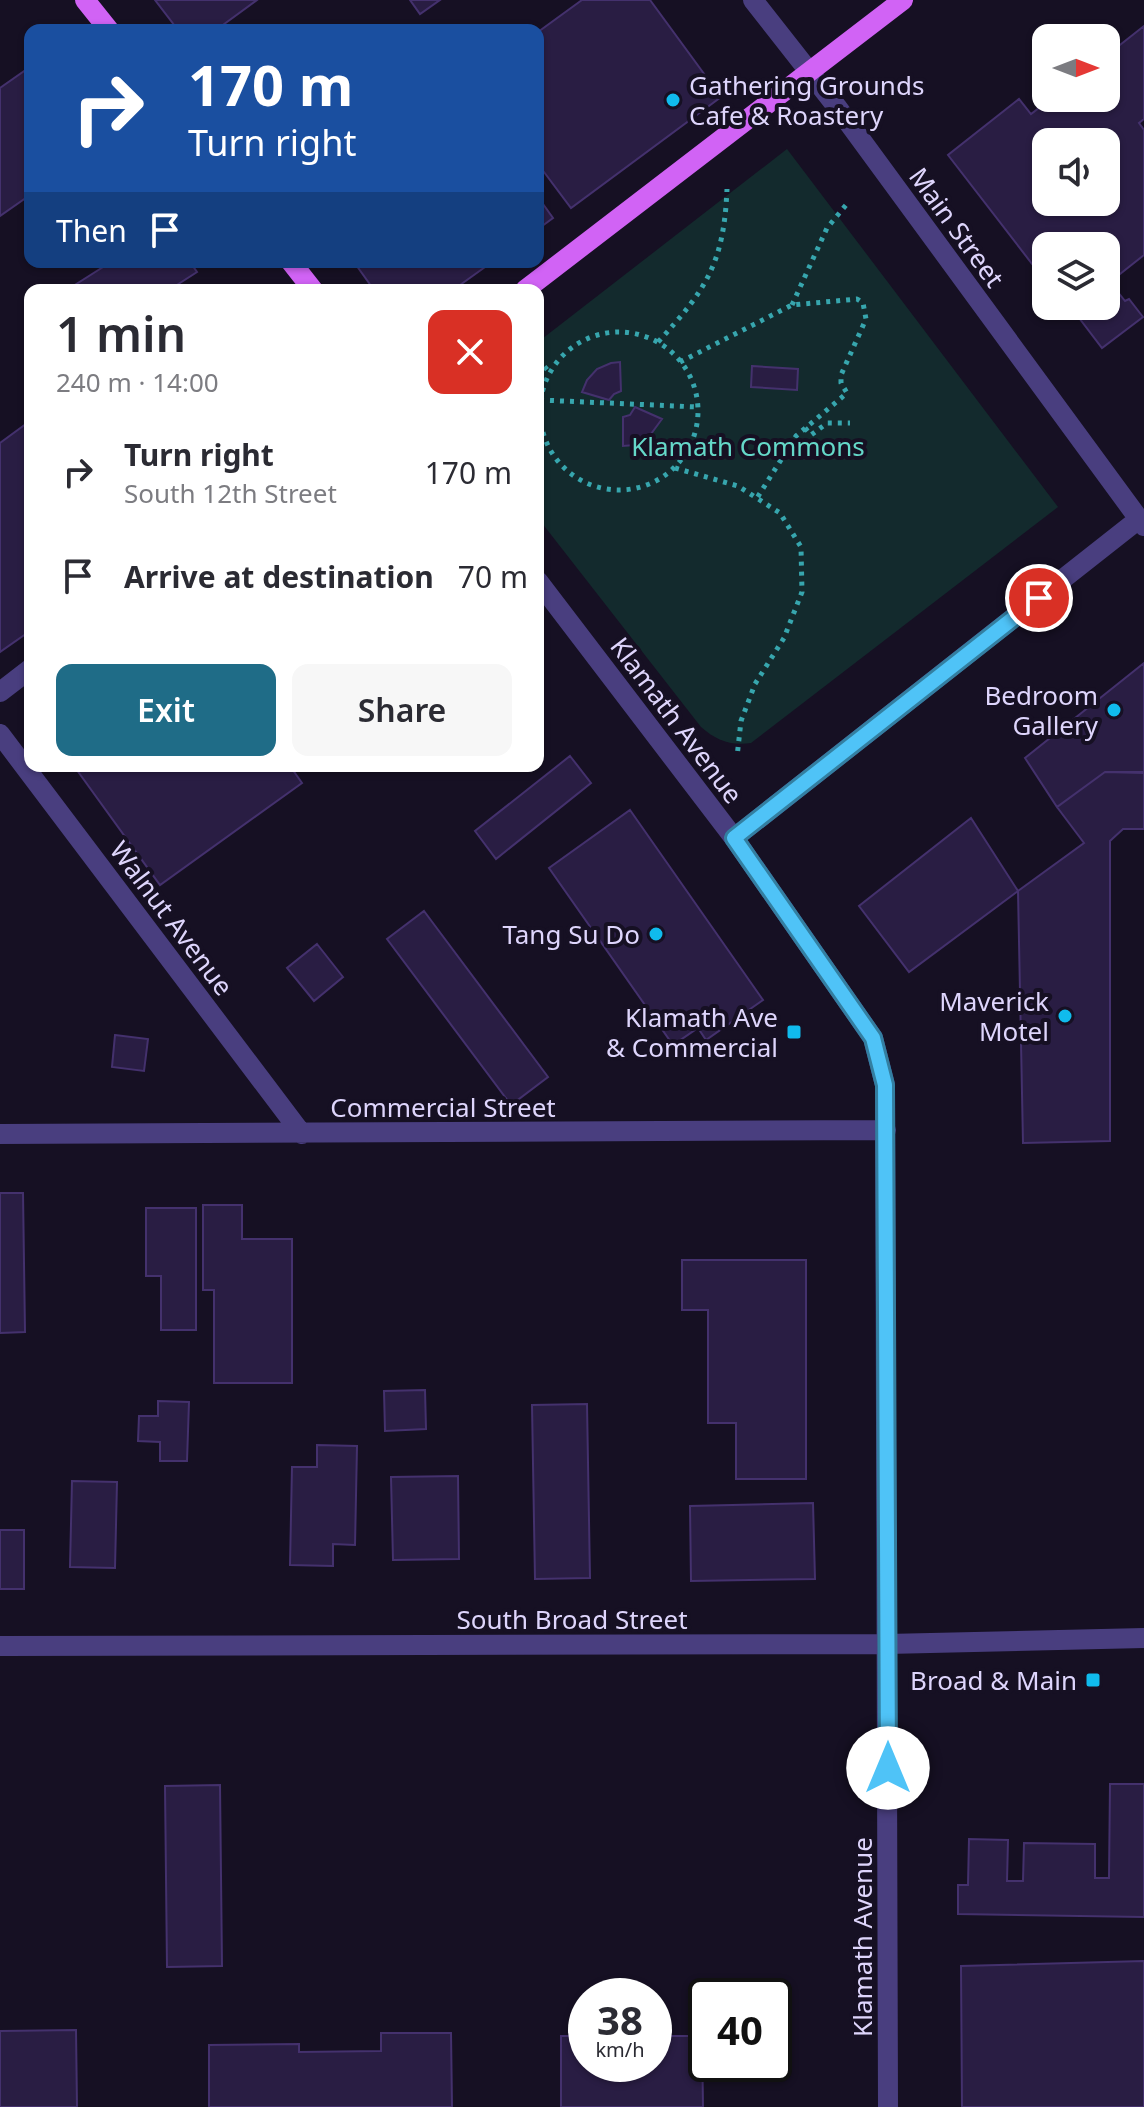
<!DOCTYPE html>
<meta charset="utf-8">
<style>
:root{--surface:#fff;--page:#f7f7f7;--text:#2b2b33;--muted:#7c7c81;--accent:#1f6c87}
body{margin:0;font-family:"Noto Sans",sans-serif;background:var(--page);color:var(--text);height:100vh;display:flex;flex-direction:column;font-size:30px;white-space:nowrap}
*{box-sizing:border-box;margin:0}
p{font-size:26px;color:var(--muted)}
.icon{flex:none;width:44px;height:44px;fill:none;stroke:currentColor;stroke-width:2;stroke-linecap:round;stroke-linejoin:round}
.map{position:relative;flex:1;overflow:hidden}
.drawer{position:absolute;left:24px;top:284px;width:520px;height:488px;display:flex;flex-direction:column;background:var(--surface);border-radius:16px;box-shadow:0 2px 6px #0004}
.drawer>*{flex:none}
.banner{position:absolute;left:24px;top:24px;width:520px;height:244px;border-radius:16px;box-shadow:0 2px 6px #0004;background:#1a4fa0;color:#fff;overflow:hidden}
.needle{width:52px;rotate:90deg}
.tools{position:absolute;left:1032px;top:24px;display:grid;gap:16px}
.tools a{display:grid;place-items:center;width:88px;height:88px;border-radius:16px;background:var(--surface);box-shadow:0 2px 6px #0004;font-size:40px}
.speed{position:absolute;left:568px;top:1978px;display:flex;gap:16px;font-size:40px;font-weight:700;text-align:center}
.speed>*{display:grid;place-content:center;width:104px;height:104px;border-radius:50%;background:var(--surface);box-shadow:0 2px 6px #0004;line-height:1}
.speed small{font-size:20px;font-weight:400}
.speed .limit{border:4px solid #111;border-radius:12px;background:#fff;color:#111}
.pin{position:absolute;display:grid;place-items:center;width:68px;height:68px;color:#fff;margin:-34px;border:4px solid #fff;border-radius:50%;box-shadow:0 2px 8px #0007}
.me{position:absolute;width:88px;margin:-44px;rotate:0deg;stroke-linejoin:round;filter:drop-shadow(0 0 6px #0008)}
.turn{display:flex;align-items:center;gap:28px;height:168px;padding:0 32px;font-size:36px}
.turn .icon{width:104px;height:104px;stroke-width:2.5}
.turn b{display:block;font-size:56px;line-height:68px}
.then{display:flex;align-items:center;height:76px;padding:0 32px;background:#0003;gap:16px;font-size:30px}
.round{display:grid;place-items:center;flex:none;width:84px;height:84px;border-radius:16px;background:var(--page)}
.summary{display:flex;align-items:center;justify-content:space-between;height:136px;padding:0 32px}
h1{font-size:48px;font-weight:600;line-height:60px}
.primary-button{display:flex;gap:16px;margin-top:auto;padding:16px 32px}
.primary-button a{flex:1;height:92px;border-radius:16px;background:var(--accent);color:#fff;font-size:32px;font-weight:600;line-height:92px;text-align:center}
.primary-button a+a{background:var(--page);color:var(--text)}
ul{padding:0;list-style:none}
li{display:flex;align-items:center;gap:24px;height:104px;padding:0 32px}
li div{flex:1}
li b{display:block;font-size:30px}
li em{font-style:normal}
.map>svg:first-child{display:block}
</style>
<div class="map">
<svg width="1144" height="2107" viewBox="0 0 1144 2107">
<rect width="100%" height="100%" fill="#161023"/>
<!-- green -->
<path fill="#132a2d" d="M787 149 1058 507 751 743C730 746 716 740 701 727L538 518V342Z"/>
<!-- building -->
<path fill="#291d43" stroke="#44316d" stroke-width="2" fill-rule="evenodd" d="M155 0H257L216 30H178Z
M410 0H440L420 14Z
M582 0H650L721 97 571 208 538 164V32Z
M1144 26V119L1139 123 1144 130V255L1110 282 1125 301 1129 299 1143 317 1102 348 1073 310 1070 313 1065 306H1106V246H1046V282L948 155 1019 99 1031 114 1052 98H1106V56ZM1046 142H1106V202H1046Z
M30 67V195L0 216V88Z
M538 197 553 218 538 229Z
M111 262H190L197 272 169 290H67Z
M354 262H492L453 290H374Z
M620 362 621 391 614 394 609 400 582 392 587 380 597 369 611 363Z
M752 366 798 369 797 390 751 387Z
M635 407 662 419 648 438 635 445 623 446V417L630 415Z
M30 421V631L0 652V443Z
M1144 663V772H1105L1057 807 1025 758Z
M570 756 591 783 496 859 475 831Z
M74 766H290L302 783 160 885Z
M1105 772 1144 773V829H1123L1110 841V1141L1023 1143 1018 891 1084 843 1057 807Z
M630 810 763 1000 706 1040 698 1028 673 1045 549 868Z
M971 818 1018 891 909 972 859 906Z
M424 911 548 1077 511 1105 387 939Z
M317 944 343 977 314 1001 287 968Z
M115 1035 148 1039 144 1071 112 1067Z
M0 1193H23L25 1332 0 1333Z
M203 1205H242V1239H292V1383H214V1290H203Z
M146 1208H196V1330H161V1276H146Z
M682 1260H806V1479H736V1423H708V1310H682Z
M425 1390 426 1429 385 1431 384 1391Z
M158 1401 189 1402 187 1461H160V1442L138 1441 139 1416H158Z
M587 1404 590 1578 535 1579 532 1405Z
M317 1445 357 1446 355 1545 333 1544V1566L290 1565 292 1467H317Z
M458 1476 459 1559 393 1560 391 1477Z
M72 1481 117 1482 115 1568 70 1567Z
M813 1503 815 1579 691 1581 690 1506Z
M0 1530H24V1589H0Z
M1110 1784H1144V1917L958 1914V1885H968L969 1839 1008 1840 1007 1881H1023L1024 1843 1095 1844V1878H1109Z
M220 1785 222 1966 167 1967 165 1786Z
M1144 1961V2107H962L961 1966Z
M76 2030 77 2107H0V2031Z
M381 2033H451L452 2107H209V2045L299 2044V2052L381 2051Z
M561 2036H586V2064H654V2036H702L703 2107H561Z"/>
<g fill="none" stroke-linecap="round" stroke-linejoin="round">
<!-- path -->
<path stroke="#37a6ae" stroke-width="5" stroke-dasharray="4 6" stroke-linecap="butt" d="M792 305 827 228 846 205
M540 411a79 79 0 1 1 158 0a79 79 0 1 1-158 0Z
M658 342C707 289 724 262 727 189
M538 359 549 372
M680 362 792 305 857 299 863 303 866 319 841 375V383L847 393 796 436 757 498
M540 400 698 407
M805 428 811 435 827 423H850
M675 468 738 486 780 513 801 547 802 592 784 638 755 684 741 721 737 757"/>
<!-- minor -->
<path stroke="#493e7f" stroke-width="20" d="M753 0 837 107 1144 526
M538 581 734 838 873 1038 885 1085 888 2107
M0 692 30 669
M0 734 302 1134
M734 838 1139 519
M0 1134 886 1130
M0 1646 887 1644 1144 1638"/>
<!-- major -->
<path stroke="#d163f5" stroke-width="20" d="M85 0 109 30
M291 262 313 290
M525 290 903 0"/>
</g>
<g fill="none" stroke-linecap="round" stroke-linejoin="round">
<!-- route casing -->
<g stroke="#337fa1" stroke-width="20">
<path id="route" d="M888 1768 885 1085 873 1038 734 838 1039 598"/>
</g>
<!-- route -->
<use href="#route" stroke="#4fc3f7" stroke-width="14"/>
</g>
<!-- markers -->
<g fill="#10bbed" stroke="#161023" stroke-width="3">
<circle cx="673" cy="100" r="8"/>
<circle cx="1114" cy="710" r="8"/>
<circle cx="656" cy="934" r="8"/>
<circle cx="1065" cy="1016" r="8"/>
<rect x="786" y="1024" width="16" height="16" rx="4"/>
<rect x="1085" y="1672" width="16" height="16" rx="4"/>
</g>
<g text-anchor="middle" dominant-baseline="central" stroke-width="8" stroke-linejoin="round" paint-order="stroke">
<!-- poi labels -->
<g font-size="26" fill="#ded5fc" stroke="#161023" text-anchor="end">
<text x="689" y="85" text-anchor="start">Gathering Grounds<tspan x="689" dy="30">Cafe &amp; Roastery</tspan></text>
<text x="1098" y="695">Bedroom<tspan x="1098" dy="30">Gallery</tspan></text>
<text x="640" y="934">Tang Su Do</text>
<text x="1049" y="1001">Maverick<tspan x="1049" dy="30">Motel</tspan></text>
<text x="778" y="1017">Klamath Ave<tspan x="778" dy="30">&amp; Commercial</tspan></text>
<text x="1077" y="1680">Broad &amp; Main</text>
</g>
<!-- street labels -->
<g font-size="26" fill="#ded5fc" stroke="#161023">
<text transform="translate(957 227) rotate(54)">Main Street</text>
<text transform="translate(677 720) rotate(53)">Klamath Avenue</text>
<text transform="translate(172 918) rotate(53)">Walnut Avenue</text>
<text x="443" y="1107">Commercial Street</text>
<text x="572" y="1619">South Broad Street</text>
<text transform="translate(862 1937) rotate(-90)">Klamath Avenue</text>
</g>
<!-- park labels -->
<g font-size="26" fill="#65d8c9" stroke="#161023">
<text x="748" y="446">Klamath Commons</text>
</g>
</g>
</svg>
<div class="tools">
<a><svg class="needle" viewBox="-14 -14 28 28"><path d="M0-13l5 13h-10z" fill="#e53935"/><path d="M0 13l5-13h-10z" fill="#7c7c81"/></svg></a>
<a><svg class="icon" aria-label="sound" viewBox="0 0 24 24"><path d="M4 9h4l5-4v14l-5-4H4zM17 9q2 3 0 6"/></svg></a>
<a><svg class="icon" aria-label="layers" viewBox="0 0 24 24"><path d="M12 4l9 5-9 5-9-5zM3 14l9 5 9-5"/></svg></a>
</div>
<div class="speed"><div>38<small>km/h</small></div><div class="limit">40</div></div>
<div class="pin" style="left:1039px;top:598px;background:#d93025"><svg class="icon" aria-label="arrive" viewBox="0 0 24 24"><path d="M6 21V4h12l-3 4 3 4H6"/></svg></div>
<svg class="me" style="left:888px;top:1768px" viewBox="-20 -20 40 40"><circle r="19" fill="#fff"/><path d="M0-13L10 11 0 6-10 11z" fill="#4fc3f7"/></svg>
<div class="banner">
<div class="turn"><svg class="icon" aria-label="right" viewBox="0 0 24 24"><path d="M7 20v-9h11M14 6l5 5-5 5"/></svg><div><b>170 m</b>Turn right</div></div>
<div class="then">Then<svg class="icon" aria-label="arrive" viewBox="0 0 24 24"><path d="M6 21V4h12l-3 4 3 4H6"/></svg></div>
</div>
<section class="drawer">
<div class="summary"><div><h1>1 min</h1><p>240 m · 14:00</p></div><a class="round" style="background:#d93025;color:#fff"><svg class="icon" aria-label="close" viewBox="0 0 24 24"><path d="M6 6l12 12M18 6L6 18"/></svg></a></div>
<ul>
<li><svg class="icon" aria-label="right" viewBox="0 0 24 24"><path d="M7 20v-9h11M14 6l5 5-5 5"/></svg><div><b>Turn right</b><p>South 12th Street</p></div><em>170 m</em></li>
<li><svg class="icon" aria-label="arrive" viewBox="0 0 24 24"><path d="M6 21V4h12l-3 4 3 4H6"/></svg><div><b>Arrive at destination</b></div><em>70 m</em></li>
</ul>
<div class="primary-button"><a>Exit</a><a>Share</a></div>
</section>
</div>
